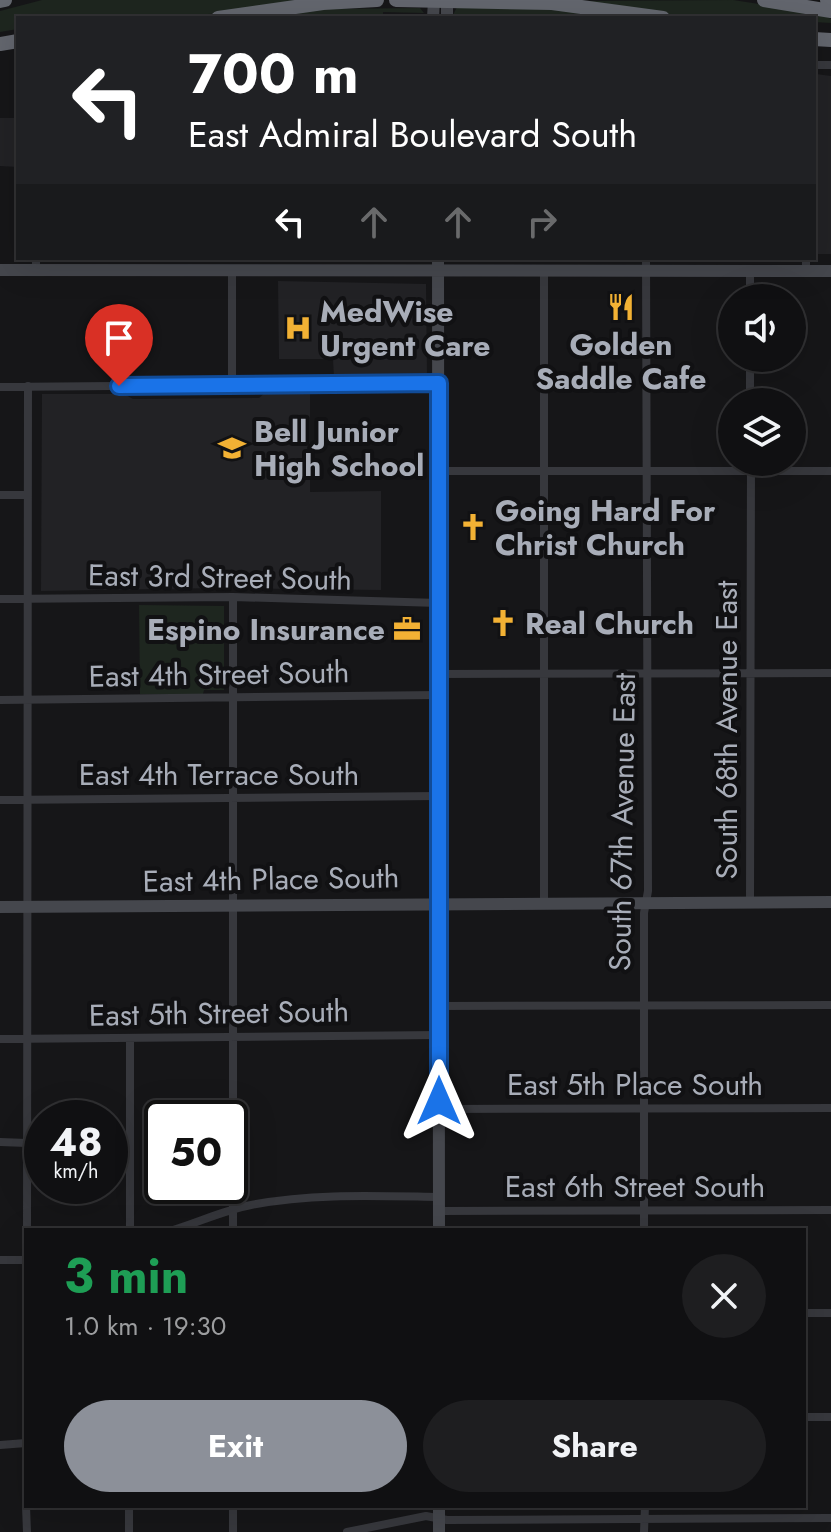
<!DOCTYPE html>
<meta charset="utf-8">
<style>
:root{--surface:#101012;--page:#1e1e20;--text:#f1f3f6;--muted:#9c9d9f;--line:#303032;--accent:#8c9099}
body{margin:0;font-family:Jost,sans-serif;background:var(--page);color:var(--text);height:100vh;display:flex;flex-direction:column;font-size:30px;white-space:nowrap}
*{box-sizing:border-box;margin:0}
p{font-size:26px;color:var(--muted)}
.icon{flex:none;width:44px;height:44px;fill:none;stroke:currentColor;stroke-width:2;stroke-linecap:round;stroke-linejoin:round}
.map{position:relative;flex:1;overflow:hidden}
.details{position:absolute;left:24px;top:1228px;width:782px;height:280px;display:flex;flex-direction:column;background:var(--surface);border-radius:0px;box-shadow:0 8px 32px #0002,0 0 0 2px var(--line)}
.details>*{flex:none}
.banner{position:absolute;left:16px;top:16px;width:800px;height:244px;border-radius:0px;box-shadow:0 8px 32px #0002,0 0 0 2px var(--line);background:#202124;color:#fff;overflow:hidden}
.fabs{position:absolute;left:718px;top:284px;display:grid;gap:16px}
.fabs a{display:grid;place-items:center;width:88px;height:88px;border-radius:50%;background:var(--surface);box-shadow:0 8px 32px #0002,0 0 0 2px var(--line);font-size:40px}
.speed{position:absolute;left:24px;top:1100px;display:flex;gap:16px;font-size:40px;font-weight:700;text-align:center}
.speed>*{display:grid;place-content:center;width:104px;height:104px;border-radius:50%;background:var(--surface);box-shadow:0 8px 32px #0002,0 0 0 2px var(--line);line-height:1}
.speed small{font-size:20px;font-weight:400}
.speed .limit{border:4px solid #111;border-radius:12px;background:#fff;color:#111}
.pin{position:absolute;display:grid;place-items:center;width:68px;height:68px;color:#fff;margin:-82px -34px;border-radius:50% 50% 50% 0;rotate:-45deg;box-shadow:0 0 8px #0007}
.pin .icon{rotate:45deg}
.me{position:absolute;width:88px;margin:-44px;rotate:0deg;stroke-linejoin:round;filter:drop-shadow(0 0 6px #0008)}
.turn{display:flex;align-items:center;gap:28px;height:168px;padding:0 40px;font-size:36px}
.turn .icon{width:104px;height:104px;stroke-width:2.5}
.turn b{display:block;font-size:56px;line-height:68px}
.lanes{display:flex;align-items:center;height:76px;padding:0 40px;background:#0003;justify-content:center;gap:40px;direction:ltr}
.lanes .off{opacity:.35}
.round{display:grid;place-items:center;flex:none;width:84px;height:84px;border-radius:42px;background:var(--page)}
.summary{display:flex;align-items:center;justify-content:space-between;height:136px;padding:0 40px}
h1{font-size:48px;font-weight:700;line-height:60px;color:#1e9e55}
.primary-button{display:flex;gap:16px;margin-top:auto;padding:16px 40px}
.primary-button a{flex:1;height:92px;border-radius:48px;background:var(--accent);color:#fff;font-size:32px;font-weight:700;line-height:92px;text-align:center}
.primary-button a+a{background:var(--page);color:var(--text)}
.map>svg:first-child{display:block}
</style>
<div class="map">
<svg width="831" height="1532" viewBox="0 0 831 1532">
<rect width="100%" height="100%" fill="#161618"/>
<!-- built -->
<path fill="#222225" d="M816 74 831 76V254H815Z
M0 118H18V167L0 166Z
M278 281 426 284 427 376 334 378 333 359H279Z
M310 391V492L381 491V590L216 588 41 591 42 394H124L133 399 259 398 266 392Z"/>
<!-- green -->
<path fill="#1e261f" d="M42 0H321L227 13 134 18H18V29L0 32V11Z
M733 0 818 13 831 19V23L814 22V18H691L583 1Z
M457 7H553L637 18H509V14L453 15Z
M420 8 424 13 383 12V18H241L326 9Z
M139 605 224 606V690H204L203 694H140Z"/>
<g fill="none" stroke-linecap="round" stroke-linejoin="round">
<!-- street -->
<path stroke="#37383d" stroke-width="8" d="M814 65H831
M806 258V271
M36 271V258
M544 271V903
M750 271V298
M750 358V402
M232 385V270
M0 387 439 383
M439 471H831
M0 495H27
M0 599 233 597 439 603
M439 674 831 673
M0 700 438 695
M0 800 438 796
M750 903 751 462
M439 1006 831 1005
M0 1039 439 1035
M439 1109 831 1108
M0 1142 27 1143
M439 1211 831 1210
M27 1230 28 386
M130 1230V1038
M173 1230C199 1222 225 1210 251 1205 312 1193 377 1196 439 1197
M233 1230V597
M644 1230V913L648 891 646 258
M0 1260H26
M804 1313H831
M804 1417H831
M0 1445 26 1443
M26 1506 27 1532
M129 1506V1532
M233 1506V1532
M347 1532 426 1516 447 1520 831 1518
M644 1532 645 1506"/>
<!-- secondary -->
<path stroke="#45474d" stroke-width="12" d="M447 0V18
M433 18 434 0
M438 258 439 1230
M0 270 831 271
M0 907 831 902
M439 1506V1532"/>
<!-- highway -->
<path stroke="#63666e" stroke-width="14" d="M396 0 552 3 663 18
M764 0 831 11
M827 0 831 1
M0 1 5 0
M218 18 323 3 377 0
M814 39 831 40
M0 44 18 41"/>
</g>
<g fill="none" stroke-linecap="round" stroke-linejoin="round">
<!-- route casing -->
<g stroke="#114b97" stroke-width="20">
<path id="route" d="M119 386 439 383V1101"/>
</g>
<!-- route -->
<use href="#route" stroke="#1a73e8" stroke-width="14"/>
</g>
<!-- icons -->
<defs>
<g id="restaurant-bare" transform="scale(2.16)"><path d="M-5-6h1v4h1v-4h1v4h1v-4h1v5L-1.5 .5V6h-2V.5L-5-1ZM5-6V6H3V1.5H1.5Q1.5-4 5-6Z" fill="#f2b134" stroke="#111113" stroke-width="2.5" paint-order="stroke"/></g>
<g id="hospital-bare" transform="scale(2.16)"><path d="M-5-5h3v3.5h4V-5h3V5h-3V1.5h-4V5h-3Z" fill="#f2b134" stroke="#111113" stroke-width="2.5" paint-order="stroke"/></g>
<g id="school-bare" transform="scale(2.16)"><path d="M0-5L7-2L0 1L-7-2ZM-4 1L0 2.5L4 1V4Q0 6-4 4Z" fill="#f2b134" stroke="#111113" stroke-width="2.5" paint-order="stroke"/></g>
<g id="church-bare" transform="scale(2.16)"><path d="M-1.2-6h2.4v3.5h3.3v2.4h-3.3V6h-2.4V-.1h-3.3v-2.4h3.3Z" fill="#f2b134" stroke="#111113" stroke-width="2.5" paint-order="stroke"/></g>
<g id="office-bare" transform="scale(2.16)"><path d="M-6-3h4V-5.5h4V-3h4V5H-6ZM-1-4.5V-3h2v-1.5ZM-6 0V1H6V0Z" fill="#f2b134" stroke="#111113" stroke-width="2.5" paint-order="stroke"/></g>
</defs>
<g fill-rule="evenodd">
<use href="#restaurant-bare" x="621" y="307"/>
<use href="#hospital-bare" x="298" y="328"/>
<use href="#school-bare" x="232" y="448"/>
<use href="#church-bare" x="473" y="527"/>
<use href="#church-bare" x="503" y="623"/>
<use href="#office-bare" x="407" y="629"/>
</g>
<g text-anchor="middle" dominant-baseline="central" stroke-width="8" stroke-linejoin="round" paint-order="stroke">
<!-- poi labels -->
<g font-size="30" font-weight="bold" fill="#a8adb8" stroke="#111113" text-anchor="start">
<text x="320" y="311">MedWise<tspan x="320" dy="34">Urgent Care</tspan></text>
<text x="621" y="344" text-anchor="middle">Golden<tspan x="621" dy="34">Saddle Cafe</tspan></text>
<text x="254" y="431">Bell Junior<tspan x="254" dy="34">High School</tspan></text>
<text x="495" y="510">Going Hard For<tspan x="495" dy="34">Christ Church</tspan></text>
<text x="525" y="623">Real Church</text>
<text x="385" y="629" text-anchor="end">Espino Insurance</text>
</g>
<!-- street labels -->
<g font-size="30" fill="#a8adb8" stroke="#111113">
<text transform="translate(220 577) rotate(1)">East 3rd Street South</text>
<text transform="translate(219 674) rotate(-1)">East 4th Street South</text>
<text transform="translate(726 730) rotate(-90)">South 68th Avenue East</text>
<text x="219" y="774">East 4th Terrace South</text>
<text transform="translate(622 822) rotate(-89)">South 67th Avenue East</text>
<text transform="translate(271 879) rotate(-1)">East 4th Place South</text>
<text transform="translate(219 1013) rotate(-1)">East 5th Street South</text>
<text x="635" y="1084">East 5th Place South</text>
<text x="635" y="1186">East 6th Street South</text>
</g>
</g>
</svg>
<div class="fabs">
<a><svg class="icon" aria-label="sound" viewBox="0 0 24 24"><path d="M4 9h4l5-4v14l-5-4H4zM17 9q2 3 0 6"/></svg></a>
<a><svg class="icon" aria-label="layers" viewBox="0 0 24 24"><path d="M12 4l9 5-9 5-9-5zM3 14l9 5 9-5"/></svg></a>
</div>
<div class="speed"><div>48<small>km/h</small></div><div class="limit">50</div></div>
<div class="pin" style="left:119px;top:386px;background:#d93025"><svg class="icon" aria-label="arrive" viewBox="0 0 24 24"><path d="M6 21V4h12l-3 4 3 4H6"/></svg></div>
<svg class="me" style="left:439px;top:1101px" viewBox="-20 -20 40 40"><path d="M0-17L14 15 0 8-14 15z" fill="#1a73e8" stroke="#fff" stroke-width="4"/></svg>
<div class="banner">
<div class="turn"><svg class="icon" aria-label="left" viewBox="0 0 24 24"><path d="M17 20v-9H6M10 6l-5 5 5 5"/></svg><div><b>700 m</b>East Admiral Boulevard South</div></div>
<div class="lanes"><svg class="icon" aria-label="left" viewBox="0 0 24 24"><path d="M17 20v-9H6M10 6l-5 5 5 5"/></svg><svg class="icon off" aria-label="ahead" viewBox="0 0 24 24"><path d="M12 20V5M6 11l6-6 6 6"/></svg><svg class="icon off" aria-label="ahead" viewBox="0 0 24 24"><path d="M12 20V5M6 11l6-6 6 6"/></svg><svg class="icon off" aria-label="right" viewBox="0 0 24 24"><path d="M7 20v-9h11M14 6l5 5-5 5"/></svg></div>
</div>
<section class="details">
<div class="summary"><div><h1>3 min</h1><p>1.0 km · 19:30</p></div><a class="round"><svg class="icon" aria-label="close" viewBox="0 0 24 24"><path d="M6 6l12 12M18 6L6 18"/></svg></a></div>
<div class="primary-button"><a>Exit</a><a>Share</a></div>
</section>
</div>
